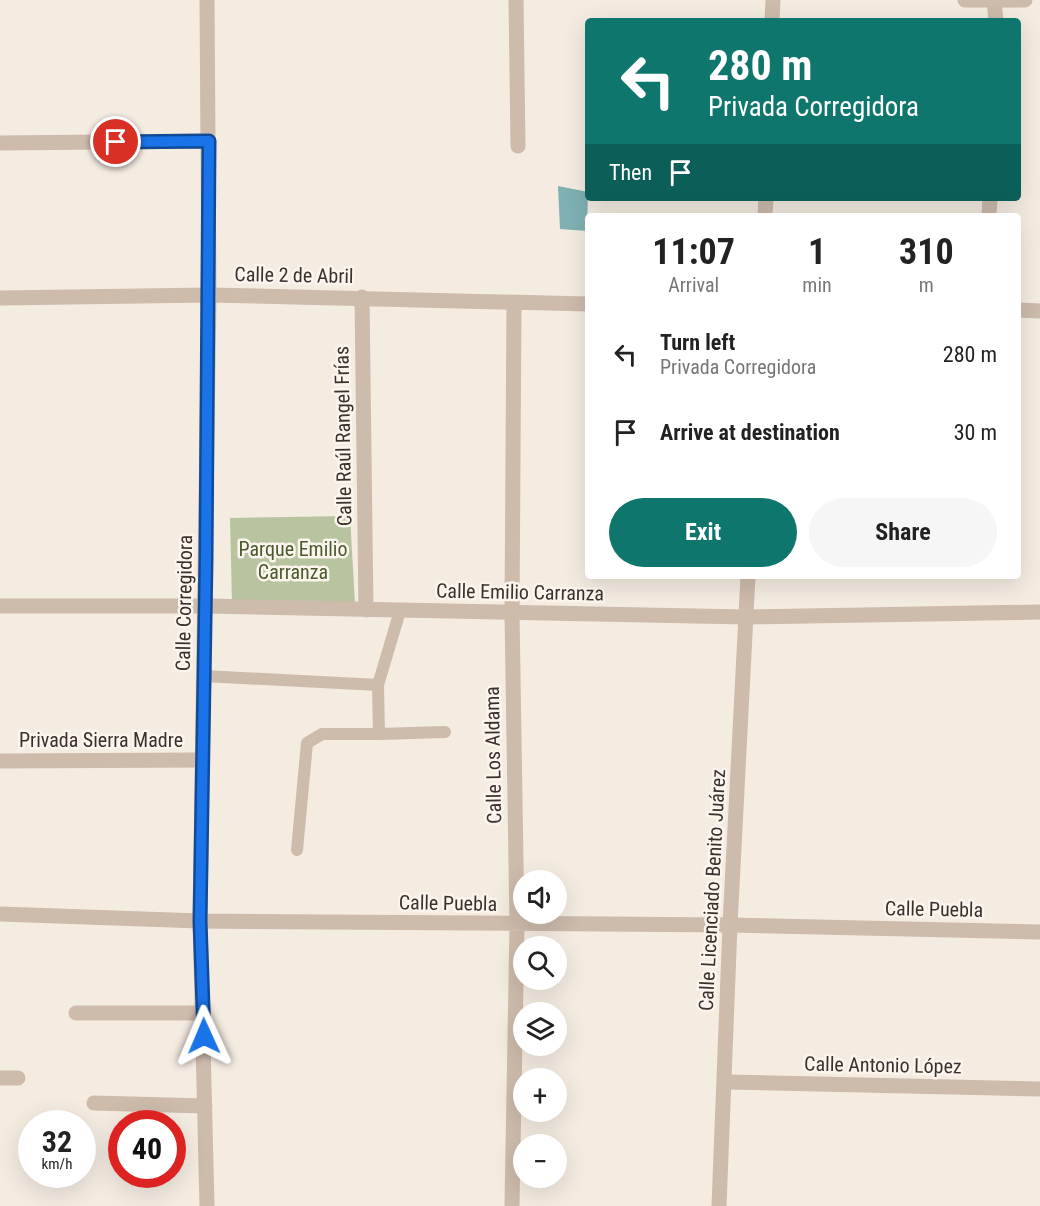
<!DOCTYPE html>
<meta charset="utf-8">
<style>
:root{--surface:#fff;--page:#f6f6f6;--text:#222;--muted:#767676;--accent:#0f766e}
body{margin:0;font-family:"Roboto Condensed",sans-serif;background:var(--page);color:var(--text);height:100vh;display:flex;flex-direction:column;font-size:22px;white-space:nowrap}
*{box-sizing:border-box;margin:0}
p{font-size:20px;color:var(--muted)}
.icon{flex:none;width:33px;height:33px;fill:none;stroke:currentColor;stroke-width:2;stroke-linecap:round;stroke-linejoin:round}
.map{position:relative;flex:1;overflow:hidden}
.side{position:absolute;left:585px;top:213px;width:436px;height:366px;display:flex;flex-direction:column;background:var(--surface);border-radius:6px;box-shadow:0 6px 24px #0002}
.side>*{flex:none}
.banner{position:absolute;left:585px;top:18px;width:436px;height:183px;border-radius:6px;box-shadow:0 6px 24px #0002;background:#0f766e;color:#fff;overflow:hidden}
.buttons{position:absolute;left:513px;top:870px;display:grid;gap:12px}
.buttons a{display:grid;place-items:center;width:54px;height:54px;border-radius:50%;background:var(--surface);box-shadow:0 6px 24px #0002;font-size:30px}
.speed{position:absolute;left:18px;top:1110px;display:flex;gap:12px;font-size:30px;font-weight:700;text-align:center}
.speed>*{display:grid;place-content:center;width:78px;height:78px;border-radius:50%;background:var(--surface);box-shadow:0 6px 24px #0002;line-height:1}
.speed small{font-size:15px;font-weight:400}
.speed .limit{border:9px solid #d22;background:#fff;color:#111}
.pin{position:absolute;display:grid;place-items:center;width:51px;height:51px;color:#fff;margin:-26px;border:3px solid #fff;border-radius:50%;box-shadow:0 2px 6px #0007}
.me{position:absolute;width:66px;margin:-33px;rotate:359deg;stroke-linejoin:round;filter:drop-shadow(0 0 4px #0008)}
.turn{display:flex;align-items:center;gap:21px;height:126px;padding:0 24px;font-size:27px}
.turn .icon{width:78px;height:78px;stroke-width:2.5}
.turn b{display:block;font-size:42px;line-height:51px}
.then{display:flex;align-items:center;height:57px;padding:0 24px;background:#0003;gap:12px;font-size:22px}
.eta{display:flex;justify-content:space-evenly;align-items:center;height:102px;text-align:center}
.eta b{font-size:36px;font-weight:700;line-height:42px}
.cta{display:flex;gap:12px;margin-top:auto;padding:12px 24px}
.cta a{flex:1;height:69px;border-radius:36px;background:var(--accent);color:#fff;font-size:24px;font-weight:700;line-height:69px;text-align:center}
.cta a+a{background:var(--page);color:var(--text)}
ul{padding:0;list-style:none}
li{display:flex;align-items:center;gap:18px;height:78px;padding:0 24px}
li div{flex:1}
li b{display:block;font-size:22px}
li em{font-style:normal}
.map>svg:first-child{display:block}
</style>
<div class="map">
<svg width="1040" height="1206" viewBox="0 0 1040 1206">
<rect width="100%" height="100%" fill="#f4ebe1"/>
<!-- green -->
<path fill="#b8c4a0" d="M350 516 355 604 232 603 230 518Z"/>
<!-- water -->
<path fill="#7fb0b2" d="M558 186 588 192 587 231 560 229Z"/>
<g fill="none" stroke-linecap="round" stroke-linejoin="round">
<!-- service -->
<path stroke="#cdbbac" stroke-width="12" d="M204 676 378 685 400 611
M378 685 379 734 445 732
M297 850 307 743 322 734H379"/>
<!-- minor -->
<path stroke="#cdbbac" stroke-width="15" d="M516 0 518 146
M965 0H1025
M994 0 996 21
M0 143 209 141
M989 216 990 198
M362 297 366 610
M0 298 209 295 588 304
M1018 310 1040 311
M0 606H206L746 617 1040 612
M0 761 202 760
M0 914 200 921 730 925 1040 932
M76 1013H203
M0 1078H18
M725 1082 1040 1089
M94 1103 205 1106
M512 1206 517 925 512 613 514 303"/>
<!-- tertiary -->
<path stroke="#cdbbac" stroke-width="15" d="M772 21 773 0
M765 216 766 198
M207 1206 200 921 209 295 207 0
M719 1206 730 925 748 576"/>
</g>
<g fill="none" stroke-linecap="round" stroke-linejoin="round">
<!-- route casing -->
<g stroke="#114b97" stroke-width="15">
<path id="route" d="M116 142 209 141 206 558 200 921 204 1036"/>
</g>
<!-- route -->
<use href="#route" stroke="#1a73e8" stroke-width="10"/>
</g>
<g text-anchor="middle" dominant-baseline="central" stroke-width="5" stroke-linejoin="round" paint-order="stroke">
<!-- street labels -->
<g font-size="20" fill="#3b302b" stroke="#fbf5ee">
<text transform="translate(294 275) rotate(1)">Calle 2 de Abril</text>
<text transform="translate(343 436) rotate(-91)">Calle Raúl Rangel Frías</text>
<text transform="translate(520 592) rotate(1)">Calle Emilio Carranza</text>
<text transform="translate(184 603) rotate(-89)">Calle Corregidora</text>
<text x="101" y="740">Privada Sierra Madre</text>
<text transform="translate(493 755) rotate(-91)">Calle Los Aldama</text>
<text transform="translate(712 890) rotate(-87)">Calle Licenciado Benito Juárez</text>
<text transform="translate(448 903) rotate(1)">Calle Puebla</text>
<text transform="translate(934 909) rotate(1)">Calle Puebla</text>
<text transform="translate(883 1065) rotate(1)">Calle Antonio López</text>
</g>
<!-- park labels -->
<g font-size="20" fill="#4a5a2e" stroke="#fbf5ee">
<text x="293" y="549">Parque Emilio<tspan x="293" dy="23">Carranza</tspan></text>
</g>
</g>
</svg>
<div class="buttons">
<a><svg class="icon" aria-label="sound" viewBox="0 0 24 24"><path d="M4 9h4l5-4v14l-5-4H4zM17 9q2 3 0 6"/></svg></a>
<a><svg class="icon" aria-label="search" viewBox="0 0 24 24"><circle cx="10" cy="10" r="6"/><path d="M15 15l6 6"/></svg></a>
<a><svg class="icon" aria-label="layers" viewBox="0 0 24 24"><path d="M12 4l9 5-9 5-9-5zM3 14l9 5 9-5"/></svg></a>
<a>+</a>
<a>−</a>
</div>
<div class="speed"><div>32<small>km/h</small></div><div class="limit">40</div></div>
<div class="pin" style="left:116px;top:142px;background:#d93025"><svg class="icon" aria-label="arrive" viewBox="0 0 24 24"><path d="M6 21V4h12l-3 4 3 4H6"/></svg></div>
<svg class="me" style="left:204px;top:1036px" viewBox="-20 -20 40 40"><path d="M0-17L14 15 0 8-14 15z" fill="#1a73e8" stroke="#fff" stroke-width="4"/></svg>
<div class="banner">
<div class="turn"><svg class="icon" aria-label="left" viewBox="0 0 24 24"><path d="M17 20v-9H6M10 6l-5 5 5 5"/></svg><div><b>280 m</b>Privada Corregidora</div></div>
<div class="then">Then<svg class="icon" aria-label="arrive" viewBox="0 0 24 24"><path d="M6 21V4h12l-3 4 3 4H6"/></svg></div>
</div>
<section class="side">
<div class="eta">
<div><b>11:07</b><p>Arrival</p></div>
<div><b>1</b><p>min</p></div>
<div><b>310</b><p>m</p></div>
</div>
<ul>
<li><svg class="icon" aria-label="left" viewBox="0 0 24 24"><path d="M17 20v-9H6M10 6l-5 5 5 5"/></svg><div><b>Turn left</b><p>Privada Corregidora</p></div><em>280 m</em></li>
<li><svg class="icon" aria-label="arrive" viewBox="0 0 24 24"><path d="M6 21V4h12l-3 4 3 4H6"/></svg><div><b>Arrive at destination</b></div><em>30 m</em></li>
</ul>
<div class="cta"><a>Exit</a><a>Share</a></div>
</section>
</div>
